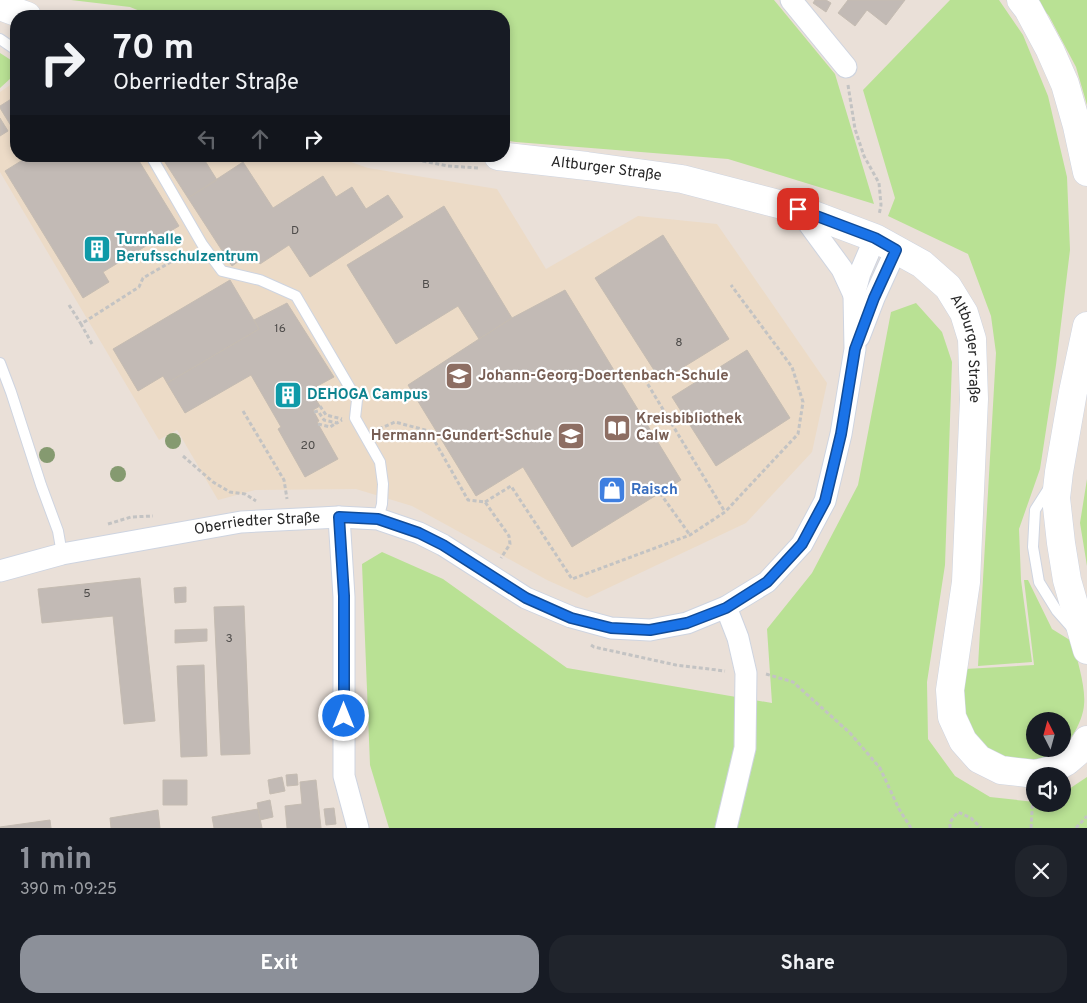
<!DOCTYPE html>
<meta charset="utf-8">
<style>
:root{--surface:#171b24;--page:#20242c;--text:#f1f3f6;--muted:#9ea1a6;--accent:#8c9099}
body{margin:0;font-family:Overpass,sans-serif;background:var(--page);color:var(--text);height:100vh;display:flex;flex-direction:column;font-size:19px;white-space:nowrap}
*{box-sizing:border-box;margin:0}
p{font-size:16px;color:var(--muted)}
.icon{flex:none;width:28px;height:28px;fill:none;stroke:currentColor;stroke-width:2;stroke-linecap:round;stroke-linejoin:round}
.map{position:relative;height:828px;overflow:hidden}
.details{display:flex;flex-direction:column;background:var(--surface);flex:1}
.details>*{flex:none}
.banner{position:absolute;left:10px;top:10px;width:500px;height:152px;border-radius:20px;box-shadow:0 2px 8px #0003;background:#171b24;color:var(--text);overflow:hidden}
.needle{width:32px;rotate:354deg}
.fabs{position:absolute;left:1026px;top:712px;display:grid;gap:10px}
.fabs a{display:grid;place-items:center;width:45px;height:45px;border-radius:50%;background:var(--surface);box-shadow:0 2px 8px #0003;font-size:25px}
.pin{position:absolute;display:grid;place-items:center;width:42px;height:42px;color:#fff;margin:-21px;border-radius:10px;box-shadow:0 2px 8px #0006}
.me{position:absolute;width:55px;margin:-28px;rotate:0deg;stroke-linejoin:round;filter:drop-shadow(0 0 4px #0008)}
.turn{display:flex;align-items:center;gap:18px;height:105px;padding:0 20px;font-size:22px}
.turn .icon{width:65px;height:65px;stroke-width:2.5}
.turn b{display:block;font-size:35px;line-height:42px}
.lanes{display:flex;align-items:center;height:48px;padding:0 20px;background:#0003;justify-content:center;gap:25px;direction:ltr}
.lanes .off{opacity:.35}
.round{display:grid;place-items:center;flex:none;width:52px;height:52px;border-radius:20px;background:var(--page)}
.overview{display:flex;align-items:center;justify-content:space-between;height:85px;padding:0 20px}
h1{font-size:30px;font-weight:700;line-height:38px;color:var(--accent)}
.primary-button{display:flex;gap:10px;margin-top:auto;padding:10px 20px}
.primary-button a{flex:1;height:58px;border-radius:20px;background:var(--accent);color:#fff;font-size:20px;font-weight:700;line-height:58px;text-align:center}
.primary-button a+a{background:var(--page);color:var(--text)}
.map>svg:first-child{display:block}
</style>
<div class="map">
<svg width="1087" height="828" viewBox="0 0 1087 828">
<rect width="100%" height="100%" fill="#eae0d8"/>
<!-- education -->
<path fill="#ecdbc7" d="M16 81V156H334L368 168 497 189 546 269 638 216 717 224 827 383 812 452 746 523 587 598 547 580 412 506 356 489 255 490 218 500 177 430 159 440 0 172V92Z"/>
<!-- green -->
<path fill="#b9e194" d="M71 0H774L835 74 874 204 728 159 516 142 504 140V16H152L130 7Z
M950 0H999L1023 35 1048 96 1067 177 1070 250 1056 365 1040 469 1019 529 1021 580 1032 662 978 666 996 353 991 316 968 254 888 216 895 198 863 90Z
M1036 0H1087V105L1076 67 1049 16Z
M0 53 14 62 11 78 0 88Z
M916 303 942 332 952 362 945 565 927 682 928 739 955 776 990 797 1035 802V804H1062L1063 793 1087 777V828H389L370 765 362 564 382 552 443 579 567 668 772 703 767 629 812 573 858 485 891 312Z
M1087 479V566L1080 523Z
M1024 580H1028L1052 629 1073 642C1077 660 1086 687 1084 705 1083 719 1073 738 1063 747L1062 721H1035V749H1060C1041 764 1020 764 999 754 994 753 988 751 985 748 976 741 966 722 964 711 960 697 963 683 965 669L1034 665Z"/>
<!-- building -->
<path fill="#c2bab5" stroke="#c5bcb2" d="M815 0H826L831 3 826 12 813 3Z
M848 0H905L886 25 867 10 855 26 838 13Z
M16 96V134L0 108V106Z
M0 118 8 131 0 136Z
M29 156H136L179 226 103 272 109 282 83 298 5 171Z
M161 156H202L217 180 188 198Z
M243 162 273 208 323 176 336 197 352 187 366 209 388 195 403 217 310 277 289 245 260 264 252 252 232 266 188 198Z
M444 206 512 318 479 339 458 306 396 344 347 265Z
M663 235 729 339 661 381 595 278Z
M230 280 259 329 167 383 163 376 138 391 113 349Z
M565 290 681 480 572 547 523 467 476 496 408 385 479 339 512 318Z
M287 303 334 377 310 390 320 406 313 410 319 421 317 422 338 459 305 477 278 429 281 427 251 375 185 413 167 383 259 329 254 320Z
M747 350 790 418 716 466 672 397Z
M140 578 155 721 124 724 113 616 42 623 38 589Z
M186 587V602L175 603 174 588Z
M244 606 250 754 221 755 214 607Z
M207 629V641L175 643V630Z
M204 665 207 756 181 757 177 666Z
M297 774 298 785 287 786 286 775Z
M282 777 285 791 270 794 268 780Z
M163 780H187V805H163Z
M316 780 321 828H287L285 806 302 804 300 782Z
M270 800 273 817 260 820 257 803Z
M334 808 336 824 326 825 324 809Z
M258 809 262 828H214L212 817Z
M158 810 160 828H111L110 818Z
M50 820 51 828H0V827Z"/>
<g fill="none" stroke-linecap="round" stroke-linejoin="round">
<!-- lane casing -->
<g stroke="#ced4e0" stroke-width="12">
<path id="lane" d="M0 39 16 50
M151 156 202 244 222 271 260 280 296 296 357 400 355 418 380 462 383 484 382 504 378 519
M0 363 11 392 41 485 58 531 62 554
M1049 488 1035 510 1033 547 1039 582 1057 611 1072 628"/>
</g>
<!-- street casing -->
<g stroke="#ced4e0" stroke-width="23">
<g id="street">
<path d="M791 0 846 67"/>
<path d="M798 209 842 269 854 295"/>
<path d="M859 337 874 298 896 250"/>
<path d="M339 517 344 597V776L358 828"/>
<path id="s1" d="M0 571 62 554 241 522 339 517 378 519 419 533 443 545 526 598 571 617 611 628 650 630 687 623 726 607 767 582 802 544 825 501 841 434 855 349 854 295 860 273 875 238"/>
<path d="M726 607 738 638 746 673 745 748 726 828"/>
</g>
</g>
<!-- secondary casing -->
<g stroke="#ced4e0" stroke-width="29">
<g id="secondary">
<path d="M1021 0 1028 9 1050 50 1065 84 1077 126 1087 172"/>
<path d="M0 6 27 16"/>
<path id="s2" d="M498 156 587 166 682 179 798 209 875 238 922 264 948 287 964 313 972 339 974 399 966 582 950 690 952 717 963 741 979 759 1001 770 1035 774 1051 770 1067 761 1082 748 1087 740"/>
<path d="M1087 326 1073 392 1059 472 1056 498 1061 543 1067 580 1087 650"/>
</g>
</g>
<!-- path -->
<path stroke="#c3c3c3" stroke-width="3" stroke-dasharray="4 2.5" stroke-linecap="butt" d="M848 85 855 129 864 156 879 183 881 205 879 215
M397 156 448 166 478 168
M69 305 81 324
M92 344 81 324 139 287 143 278 190 251
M641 373 725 512
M320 406 326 415 342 419
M243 411 284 480 287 499
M314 412 318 411 324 420 337 423 342 420
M318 424 330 427 336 423
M379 429 395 422 429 431 468 500 485 502 509 536 510 544 501 558
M183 456 213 482 230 492 245 494 256 501
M660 493 690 535
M485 502 511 486 572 579 690 535 725 512 798 434 803 402 792 367 731 285
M108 524 131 517 153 516
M591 645 594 647 676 665 725 671
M766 674 793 682 850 733 880 768 899 809 911 828
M950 828V822L958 812 971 818 981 828
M1031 828 1033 796
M1076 828 1087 816"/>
<!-- lane -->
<use href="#lane" stroke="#fff" stroke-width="10"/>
<!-- street -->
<use href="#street" stroke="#fff" stroke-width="21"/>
<!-- secondary -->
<use href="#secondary" stroke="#fff" stroke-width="28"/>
</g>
<!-- trees -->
<g fill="#859a70">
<circle cx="173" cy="441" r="8"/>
<circle cx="47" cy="455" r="8"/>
<circle cx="118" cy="474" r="8"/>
</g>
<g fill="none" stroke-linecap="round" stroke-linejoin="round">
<!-- route casing -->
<g stroke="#114b97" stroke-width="12">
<path id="route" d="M344 716V596L339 517 378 519 419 533 443 545 526 598 571 618 611 628 650 630 687 623 726 608 767 582 779 569 802 544 825 501 841 434 855 349 874 298 896 250 875 238 798 209"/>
</g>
<!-- route -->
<use href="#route" stroke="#1a73e8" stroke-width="9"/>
</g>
<!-- icons -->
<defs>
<g id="building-square" transform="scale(1.4375)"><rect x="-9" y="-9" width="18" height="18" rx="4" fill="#0f9aa8" stroke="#fff"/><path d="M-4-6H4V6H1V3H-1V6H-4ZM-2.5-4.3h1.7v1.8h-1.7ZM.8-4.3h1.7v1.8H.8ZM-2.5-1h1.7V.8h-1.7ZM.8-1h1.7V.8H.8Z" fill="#fff"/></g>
<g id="school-square" transform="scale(1.4375)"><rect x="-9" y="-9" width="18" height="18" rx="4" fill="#8d6e63" stroke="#fff"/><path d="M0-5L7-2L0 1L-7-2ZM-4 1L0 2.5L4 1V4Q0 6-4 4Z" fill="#fff"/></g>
<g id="library-square" transform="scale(1.4375)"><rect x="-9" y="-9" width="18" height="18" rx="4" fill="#8d6e63" stroke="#fff"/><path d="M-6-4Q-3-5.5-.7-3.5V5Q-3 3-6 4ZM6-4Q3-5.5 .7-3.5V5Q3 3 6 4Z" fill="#fff"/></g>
<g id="shop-square" transform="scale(1.4375)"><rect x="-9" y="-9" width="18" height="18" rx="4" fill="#3f7fe0" stroke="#fff"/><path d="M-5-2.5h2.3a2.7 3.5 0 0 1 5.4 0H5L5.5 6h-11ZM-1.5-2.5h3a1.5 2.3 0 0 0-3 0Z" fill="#fff"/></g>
</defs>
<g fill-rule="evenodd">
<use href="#building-square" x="97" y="249"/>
<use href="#school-square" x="459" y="376"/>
<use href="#building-square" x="288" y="395"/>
<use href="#library-square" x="617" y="428"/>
<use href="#school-square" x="571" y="436"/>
<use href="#shop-square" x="612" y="490"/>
</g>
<g text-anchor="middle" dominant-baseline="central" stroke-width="4.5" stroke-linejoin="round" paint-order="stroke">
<!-- number labels -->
<g font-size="12" fill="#4e4c4a">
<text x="295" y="231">D</text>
<text x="426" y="285">B</text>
<text x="280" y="329">16</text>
<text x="679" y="343">8</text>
<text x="308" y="446">20</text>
<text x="87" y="594">5</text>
<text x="229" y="639">3</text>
</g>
<!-- street labels -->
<g font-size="15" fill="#272727" stroke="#fff">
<text stroke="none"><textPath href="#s2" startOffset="109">Altburger Straße</textPath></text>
<text stroke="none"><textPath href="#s2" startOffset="542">Altburger Straße</textPath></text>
<text stroke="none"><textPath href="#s1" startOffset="262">Oberriedter Straße</textPath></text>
</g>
<!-- culture labels -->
<g font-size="15" font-weight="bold" fill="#0d838f" stroke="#fff" text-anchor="start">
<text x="116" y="240">Turnhalle<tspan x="116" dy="17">Berufsschulzentrum</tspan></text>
<text x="307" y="395">DEHOGA Campus</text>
</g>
<!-- education labels -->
<g font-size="15" font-weight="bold" fill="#785e54" stroke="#fff" text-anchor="start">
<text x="478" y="376">Johann-Georg-Doertenbach-Schule</text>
<text x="636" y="419">Kreisbibliothek<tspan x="636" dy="17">Calw</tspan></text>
<text x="552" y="436" text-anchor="end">Hermann-Gundert-Schule</text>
</g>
<!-- shop labels -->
<g font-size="15" font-weight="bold" fill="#366cbe" stroke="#fff" text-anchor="start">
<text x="631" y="490">Raisch</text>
</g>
</g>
</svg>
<div class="fabs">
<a><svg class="needle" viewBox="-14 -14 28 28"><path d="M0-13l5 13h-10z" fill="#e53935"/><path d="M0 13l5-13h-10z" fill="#9ea1a6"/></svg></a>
<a><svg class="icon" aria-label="sound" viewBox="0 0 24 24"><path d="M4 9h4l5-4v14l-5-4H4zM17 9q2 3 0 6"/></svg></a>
</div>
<div class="pin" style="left:798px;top:209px;background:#d93025"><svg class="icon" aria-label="arrive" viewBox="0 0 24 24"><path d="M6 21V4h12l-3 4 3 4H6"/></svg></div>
<svg class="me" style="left:344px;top:716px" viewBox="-20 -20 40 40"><circle r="17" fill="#1a73e8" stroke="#fff" stroke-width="3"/><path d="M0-11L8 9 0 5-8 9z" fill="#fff"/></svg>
<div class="banner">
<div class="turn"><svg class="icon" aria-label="right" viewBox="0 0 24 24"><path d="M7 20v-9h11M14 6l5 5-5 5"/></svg><div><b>70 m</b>Oberriedter Straße</div></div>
<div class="lanes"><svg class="icon off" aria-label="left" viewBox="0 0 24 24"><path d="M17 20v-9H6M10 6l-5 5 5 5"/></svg><svg class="icon off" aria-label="ahead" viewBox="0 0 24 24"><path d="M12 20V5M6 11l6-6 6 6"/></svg><svg class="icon" aria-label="right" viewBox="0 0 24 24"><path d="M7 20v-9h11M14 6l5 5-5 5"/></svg></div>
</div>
</div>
<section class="details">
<div class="overview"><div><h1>1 min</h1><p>390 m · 09:25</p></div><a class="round"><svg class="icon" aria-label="close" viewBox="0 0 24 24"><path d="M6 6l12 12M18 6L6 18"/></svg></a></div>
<div class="primary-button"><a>Exit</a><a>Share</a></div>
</section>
